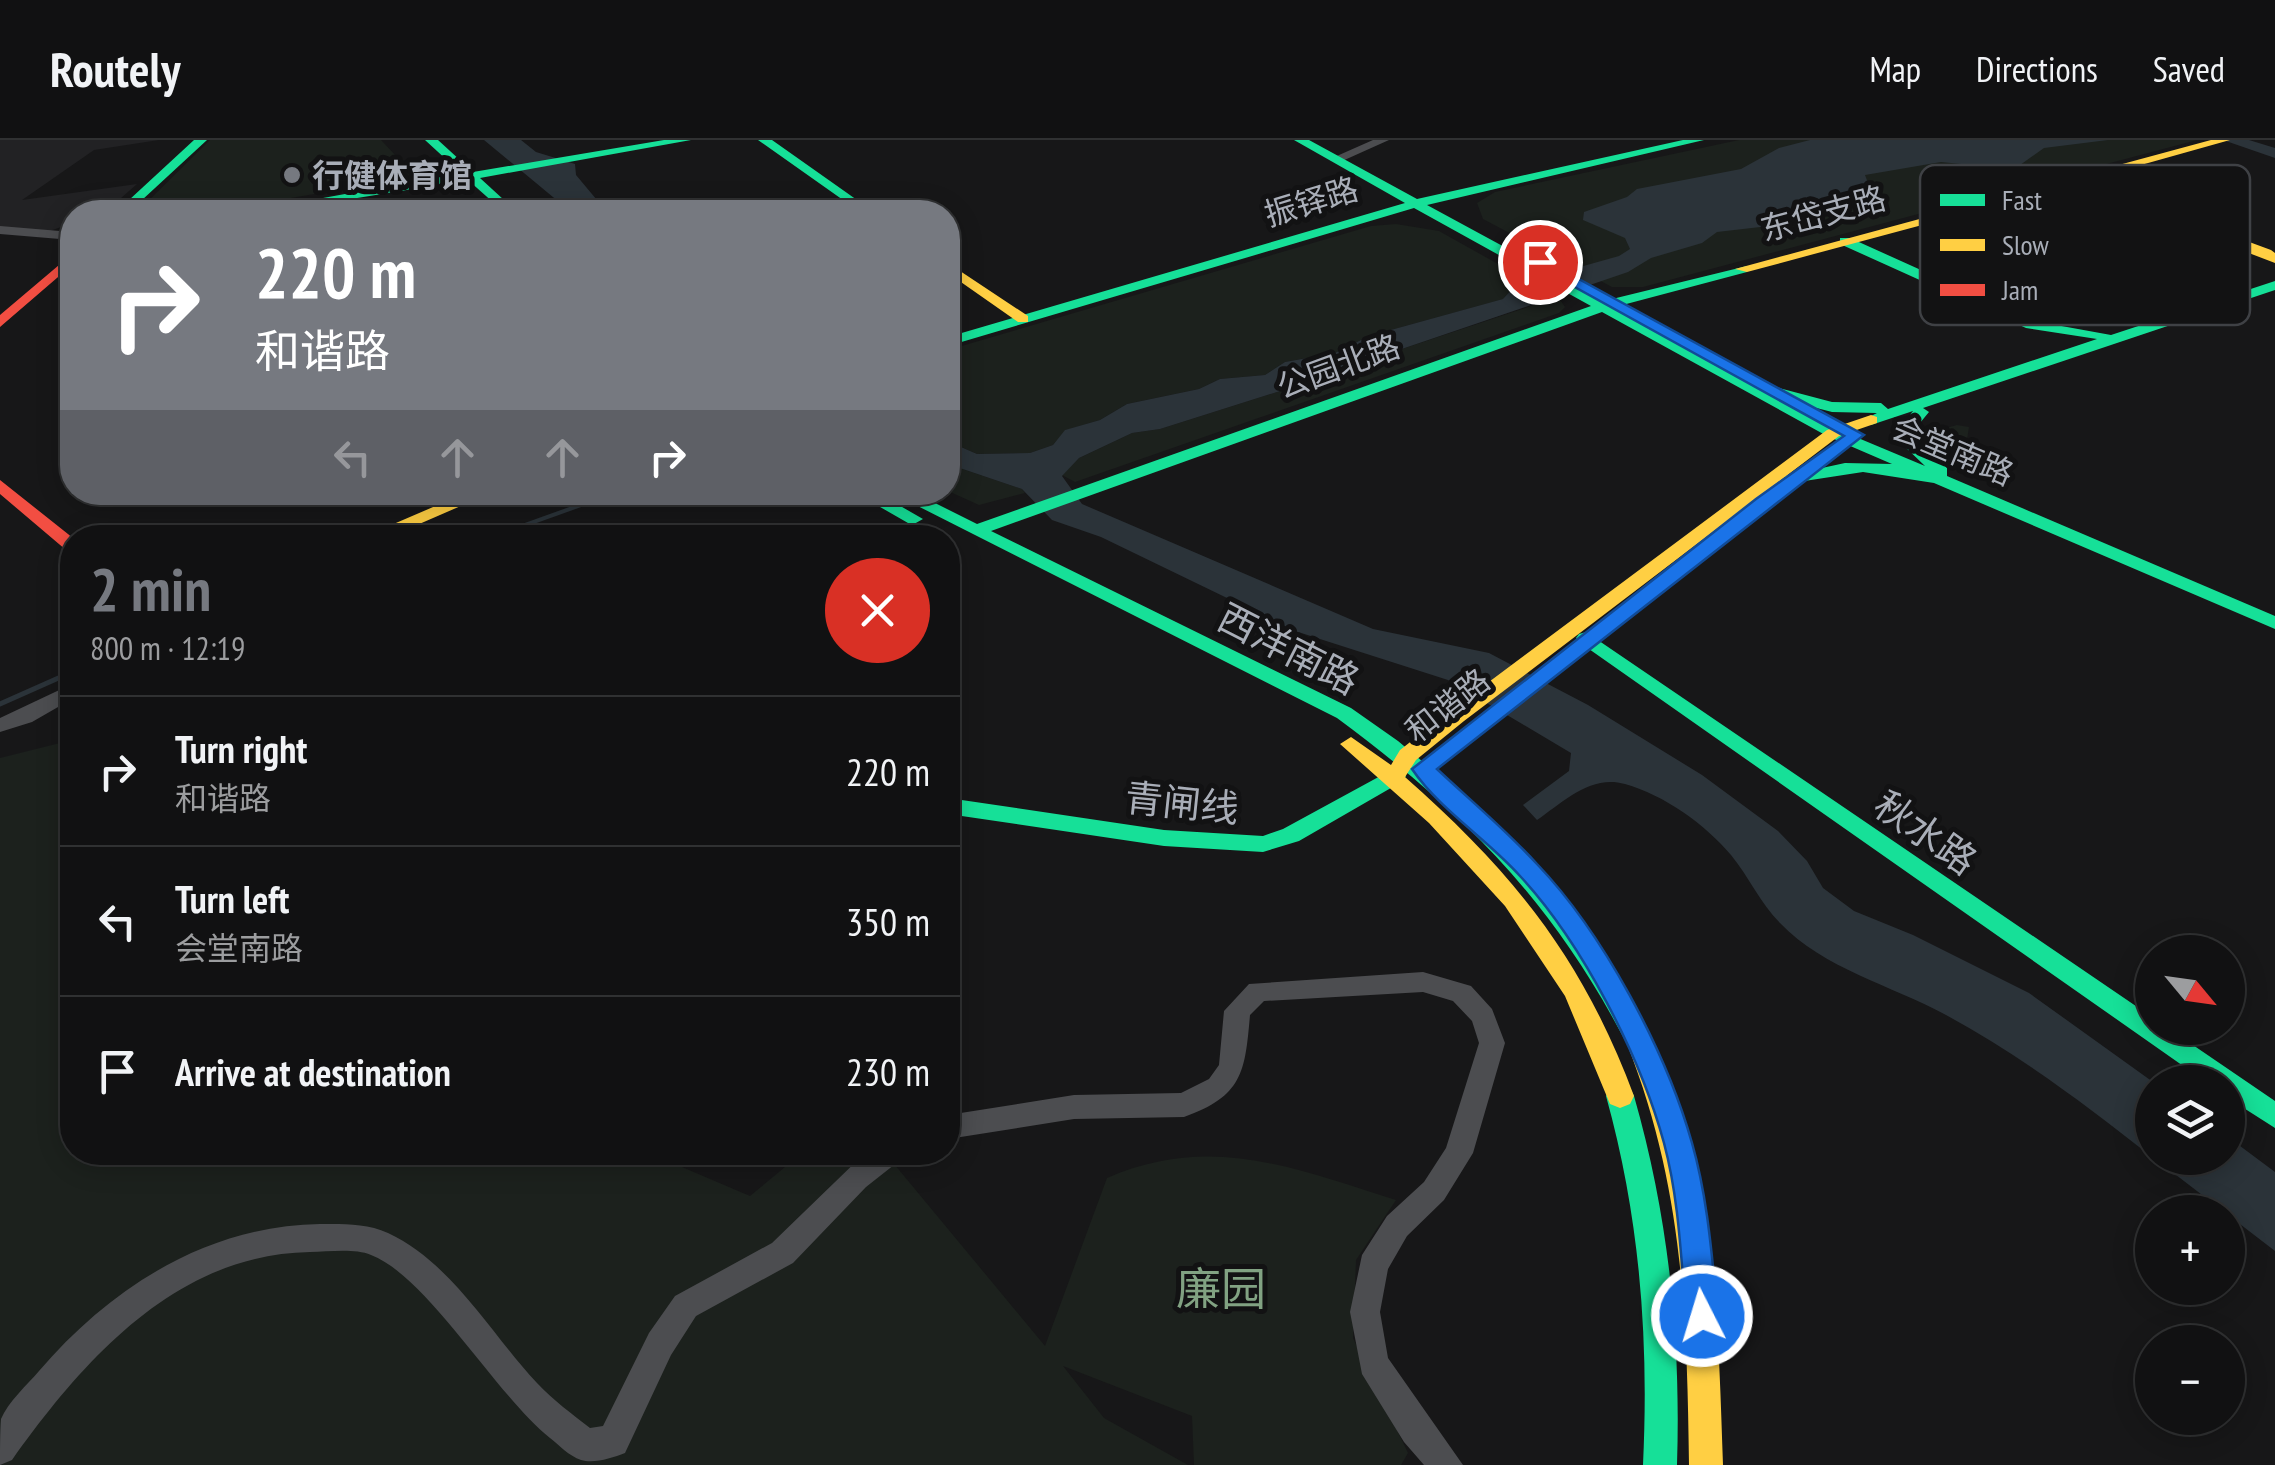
<!DOCTYPE html>
<meta charset="utf-8">
<style>
:root{--surface:#111112;--page:#1e1f20;--text:#f1f3f6;--muted:#9c9d9f;--line:#303132;--accent:#767980}
body{margin:0;font-family:"PT Sans Narrow","Noto Sans SC",sans-serif;background:var(--page);color:var(--text);height:100vh;display:flex;flex-direction:column;font-size:38px;white-space:nowrap}
*{box-sizing:border-box;margin:0}
p{font-size:32px;color:var(--muted)}
.icon{flex:none;width:55px;height:55px;fill:none;stroke:currentColor;stroke-width:2;stroke-linecap:round;stroke-linejoin:round}
.map{position:relative;flex:1;overflow:hidden}
.details{position:absolute;left:60px;top:385px;width:900px;height:640px;display:flex;flex-direction:column;background:var(--surface);border-radius:40px;box-shadow:0 5px 25px #0003,0 0 0 2px var(--line)}
.details>*{flex:none}
.hud{position:absolute;left:60px;top:60px;width:900px;height:305px;border-radius:40px;box-shadow:0 5px 25px #0003,0 0 0 2px var(--line);background:#767980;color:#fff;overflow:hidden}
.needle{width:65px;rotate:119deg}
.buttons{position:absolute;left:2135px;top:795px;display:grid;gap:20px}
.buttons a{display:grid;place-items:center;width:110px;height:110px;border-radius:50%;background:var(--surface);box-shadow:0 5px 25px #0003,0 0 0 2px var(--line);font-size:50px}
.pin{position:absolute;display:grid;place-items:center;width:85px;height:85px;color:#fff;margin:-42px;border:5px solid #fff;border-radius:50%;box-shadow:0 2px 10px #0007}
.me{position:absolute;width:110px;margin:-55px;rotate:355deg;stroke-linejoin:round;filter:drop-shadow(0 0 8px #0008)}
.turn{display:flex;align-items:center;gap:35px;height:210px;padding:0 30px;font-size:45px}
.turn .icon{width:130px;height:130px;stroke-width:2.5}
.turn b{display:block;font-size:70px;line-height:85px}
.lanes{display:flex;align-items:center;height:95px;padding:0 30px;background:#0003;justify-content:center;gap:50px;direction:ltr}
.lanes .off{opacity:.35}
.round{display:grid;place-items:center;flex:none;width:105px;height:105px;border-radius:52px;background:var(--page)}
.head{display:flex;align-items:center;justify-content:space-between;height:170px;padding:0 30px}
h1{font-size:60px;font-weight:600;line-height:75px;color:var(--accent)}
ul{padding:0;list-style:none}
li{display:flex;align-items:center;gap:30px;height:150px;padding:0 30px;border-top:2px solid var(--line)}
li div{flex:1}
li b{display:block;font-size:38px}
li em{font-style:normal}
header{display:flex;align-items:center;gap:60px;box-sizing:border-box;height:140px;padding:0 50px;background:var(--surface);border-bottom:2px solid var(--line)}
header strong{font-size:48px}
nav{display:flex;gap:55px;margin-inline-start:auto;font-size:35px}
.map>svg:first-child{display:block}
</style>
<header>
<strong>Routely</strong>
<nav><a>Map</a><a>Directions</a><a>Saved</a></nav>
</header>
<div class="map">
<svg width="2275" height="1325" viewBox="0 0 2275 1325">
<rect width="100%" height="100%" fill="#171718"/>
<!-- built -->
<path fill="#222224" d="M0 0H159L94 10 22 60 137 44 105 72H72V83L50 91 0 88Z"/>
<!-- green -->
<path fill="#1c211d" d="M210 0H381L412 33 397 40 209 72H137Z
M1739 0H2197L1643 147H1612L1483 79 1477 63 1495 52Z
M1396 84 1439 91 1532 143 1516 145 1504 159 1369 196 1335 213 1285 222 1265 235 1220 239 1199 249 1127 264 1100 280 1066 290 1053 305 1030 313 977 314 954 304 948 292V210L1371 86Z
M1558 157 1565 167 1559 173 1075 342 1062 335 1079 318 1132 293 1160 289 1296 246 1338 240 1390 213Z
M1957 285 1969 287 1963 326 1929 306 1935 291Z
M948 324 1022 349 1025 353 979 365 948 351Z
M72 600V1012L649 1013 750 1056 802 1013H885L1045 1206 1107 1038C1211 993 1294 1028 1396 1060L1356 1120 1353 1198 1408 1313 1401 1325H1194L1192 1276 1063 1226 1104 1278 1188 1325H0V618Z"/>
<!-- water -->
<path fill="#2b3339" d="M484 0H521L536 12 575 24 576 35 607 72H571Z
M1810 0H2108L2044 8 2020 25 2001 28 1941 22 1865 35 1868 43 1854 55 1852 64 1840 70 1806 68 1769 86 1717 92 1702 103 1651 118 1628 132 1390 213 1338 240 1296 246 1160 289 1132 293 1079 318 1062 336 1082 364 1373 489 1489 513 1588 565 1702 635 1778 691 1807 721 1823 748 1854 771 1913 795 2029 853 2153 942 2152 1017C2086 965 2020 915 1946 875 1891 845 1824 829 1780 783 1760 763 1749 737 1731 715 1705 684 1664 655 1625 644 1591 634 1563 662 1537 680L1523 665 1569 631 1571 613 1448 540 1295 491 1101 397 1052 380 1022 349 948 324V292L954 304 977 314 1030 313 1053 305 1065 290 1100 280 1127 264 1199 249 1220 239 1265 235 1285 222 1335 213 1369 196 1503 159 1516 145 1619 116 1630 109 1625 98 1583 80 1584 72 1627 57 1637 49 1741 29 1779 8Z
M2228 997 2275 1032V1111L2154 1018H2228Z"/>
<g fill="none" stroke-linecap="round" stroke-linejoin="round">
<!-- stream-far1 -->
<path stroke="#2b3339" stroke-width="4" d="M489 398 617 352"/>
<!-- stream -->
<path stroke="#2b3339" stroke-width="5" d="M0 564 72 532"/>
<!-- river -->
<path fill="#2b3339" fill-rule="evenodd" d="M2223 0H2249L2275 8V18Z"/>
<!-- street -->
<path fill="#4c4d50" fill-rule="evenodd" d="M1373 0H1389L1340 22 1330 19Z
M0 86 72 92V100L0 94Z
M72 544V559L32 582 0 592V578Z
M1423 832 1471 846 1492 869 1505 903 1473 1013 1444 1060 1407 1096 1388 1129 1380 1172 1388 1218 1463 1325H1424L1404 1302 1362 1234 1350 1172 1362 1115 1387 1076 1424 1042 1446 1008 1479 903 1472 881 1453 861 1423 852 1264 861 1250 875C1245 932 1243 956 1184 977L1074 979 948 999V975L1074 955 1181 953 1209 939 1219 925 1224 871 1249 844Z
M866 1012H903L899 1021 866 1047 793 1123 696 1176 671 1215 625 1313C612 1318 594 1324 581 1320 569 1316 559 1305 550 1298 495 1254 428 1137 371 1115 354 1108 328 1112 310 1112 177 1114 84 1219 12 1320L0 1325C0 1312 0 1291 1 1279 8 1262 27 1245 39 1231 111 1147 207 1086 320 1084 343 1084 366 1083 388 1093 451 1122 491 1194 537 1243 553 1260 572 1274 590 1288L603 1286 649 1193 675 1156 772 1103Z"/>
<!-- fast -->
<path fill="#16e098" fill-rule="evenodd" d="M194 0H207L129 72H116Z
M425 0H438L473 32 664 0H691L480 38 517 72H504L468 40 271 72H245L461 33Z
M758 0H772L874 72H860Z
M1294 0H1309L1417 59 1683 0H1704L1427 65 1604 161 1747 126V132L1615 167 1768 251 1775 247 1832 262 1881 263 1888 269 2097 199 2026 188 1840 104V98H1850L2034 181 2111 195 2275 141V150L1923 268 1929 272 1915 289 1916 301 1947 328V336L2275 476V489L1934 343 1863 332 1785 344V336L1845 323 1892 324 1827 296 1602 172 991 391 1351 568 1398 601 1484 673 1560 754 1623 846 1653 904 1649 912 1640 915 1631 912C1556 765 1468 675 1337 578L890 352H913L977 384 1591 166 1414 68 948 206V197L1405 63ZM1782 259 1832 272 1877 273 1863 280 1871 285 1913 271 1899 289 1900 302 1925 326 1839 290Z
M854 352H876L923 379 914 384 908 383Z
M1586 492 2152 877V888H2168L2275 961V988L2228 958V942H2206L1579 502 1576 498 1579 494Z
M1395 628 1403 631 1406 636 1403 641 1299 701 1263 712 1164 706 948 674V658L1164 690 1263 696 1283 689Z
M1620 944 1630 948 1634 956C1669 1078 1681 1198 1677 1325H1643C1649 1199 1640 1078 1606 956L1610 948Z"/>
<!-- slow -->
<path fill="#ffcf43" fill-rule="evenodd" d="M2211 0H2230L2084 41 2271 110 2275 113V123L2071 45 1747 132 1735 129Z
M948 123 1028 176V182H1018L948 133Z
M1871 275 1877 277V283L1839 296 1464 581 1416 620 1405 637C1514 733 1583 819 1634 956L1630 964 1620 968 1610 964 1565 856 1505 766 1429 683 1340 604 1351 597 1391 625 1400 610 1450 571 1827 290Z
M468 352H493L387 398H361Z
M1640 893 1649 896C1716 1028 1718 1181 1723 1325H1689C1687 1174 1683 1046 1627 904L1631 896Z"/>
<!-- jam -->
<path fill="#f24e42" fill-rule="evenodd" d="M72 114V125L0 187V175Z
M0 340 73 398 72 411 66 410 0 354Z"/>
</g>
<!-- route -->
<path fill="#1a73e8" stroke="#114b97" stroke-width="2.5" d="M1535 120H1544L1864 295 1437 629C1470 660 1506 690 1537 724 1603 793 1666 911 1692 1003 1708 1059 1712 1118 1718 1176L1713 1187 1702 1191 1691 1187 1686 1176C1681 1118 1679 1059 1664 1003 1640 915 1582 803 1520 736 1487 699 1440 670 1412 629L1756 359 1844 296 1535 125Z"/>
<!-- markers -->
<circle fill="#767980" stroke="#121213" stroke-width="4" cx="292" cy="35" r="10"/>
<g text-anchor="middle" dominant-baseline="central" stroke-width="10" stroke-linejoin="round" paint-order="stroke">
<!-- far-poi labels -->
<g font-size="32" font-weight="bold" fill="#a9aeb8" stroke="#121213" text-anchor="start">
<text x="312" y="35">行健体育馆</text>
</g>
<!-- far-street labels -->
<g font-size="32" fill="#a9aeb8" stroke="#121213">
<text transform="translate(1311 61) rotate(-17)">振铎路</text>
<text transform="translate(1823 73) rotate(-15)">东岱支路</text>
<text transform="translate(1338 226) rotate(-20)">公园北路</text>
<text transform="translate(1953 310) rotate(23)">会堂南路</text>
<text transform="translate(1447 565) rotate(-38)">和谐路</text>
</g>
<!-- street labels -->
<g font-size="38" fill="#a9aeb8" stroke="#121213">
<text transform="translate(1289 508) rotate(27)">西洋南路</text>
<text transform="translate(1182 662) rotate(6)">青闸线</text>
<text transform="translate(1926 692) rotate(35)">秋水路</text>
</g>
<!-- near-park labels -->
<g font-size="45" fill="#81a282" stroke="#121213">
<text x="1221" y="1148">廉园</text>
</g>
</g>
<!-- legend -->
<rect x="1920" y="25" width="330" height="160" rx="15" fill="#121213" stroke="#3f4145" stroke-width="2.5"/>
<rect x="1940" y="54" width="45" height="12" fill="#16e098"/>
<rect x="1940" y="99" width="45" height="12" fill="#ffcf43"/>
<rect x="1940" y="144" width="45" height="12" fill="#f24e42"/>
<g font-size="28" fill="#a9aeb8">
<text x="2002" y="70">Fast</text>
<text x="2002" y="115">Slow</text>
<text x="2002" y="160">Jam</text>
</g>
</svg>
<div class="buttons">
<a><svg class="needle" viewBox="-14 -14 28 28"><path d="M0-13l5 13h-10z" fill="#e53935"/><path d="M0 13l5-13h-10z" fill="#9c9d9f"/></svg></a>
<a><svg class="icon" aria-label="layers" viewBox="0 0 24 24"><path d="M12 4l9 5-9 5-9-5zM3 14l9 5 9-5"/></svg></a>
<a>+</a>
<a>−</a>
</div>
<div class="pin" style="left:1540px;top:122px;background:#d93025"><svg class="icon" aria-label="arrive" viewBox="0 0 24 24"><path d="M6 21V4h12l-3 4 3 4H6"/></svg></div>
<svg class="me" style="left:1702px;top:1176px" viewBox="-20 -20 40 40"><circle r="17" fill="#1a73e8" stroke="#fff" stroke-width="3"/><path d="M0-11L8 9 0 5-8 9z" fill="#fff"/></svg>
<div class="hud">
<div class="turn"><svg class="icon" aria-label="right" viewBox="0 0 24 24"><path d="M7 20v-9h11M14 6l5 5-5 5"/></svg><div><b>220 m</b>和谐路</div></div>
<div class="lanes"><svg class="icon off" aria-label="left" viewBox="0 0 24 24"><path d="M17 20v-9H6M10 6l-5 5 5 5"/></svg><svg class="icon off" aria-label="ahead" viewBox="0 0 24 24"><path d="M12 20V5M6 11l6-6 6 6"/></svg><svg class="icon off" aria-label="ahead" viewBox="0 0 24 24"><path d="M12 20V5M6 11l6-6 6 6"/></svg><svg class="icon" aria-label="right" viewBox="0 0 24 24"><path d="M7 20v-9h11M14 6l5 5-5 5"/></svg></div>
</div>
<section class="details">
<div class="head"><div><h1>2 min</h1><p>800 m · 12:19</p></div><a class="round" style="background:#d93025;color:#fff"><svg class="icon" aria-label="close" viewBox="0 0 24 24"><path d="M6 6l12 12M18 6L6 18"/></svg></a></div>
<ul>
<li><svg class="icon" aria-label="right" viewBox="0 0 24 24"><path d="M7 20v-9h11M14 6l5 5-5 5"/></svg><div><b>Turn right</b><p>和谐路</p></div><em>220 m</em></li>
<li><svg class="icon" aria-label="left" viewBox="0 0 24 24"><path d="M17 20v-9H6M10 6l-5 5 5 5"/></svg><div><b>Turn left</b><p>会堂南路</p></div><em>350 m</em></li>
<li><svg class="icon" aria-label="arrive" viewBox="0 0 24 24"><path d="M6 21V4h12l-3 4 3 4H6"/></svg><div><b>Arrive at destination</b></div><em>230 m</em></li>
</ul>
</section>
</div>
